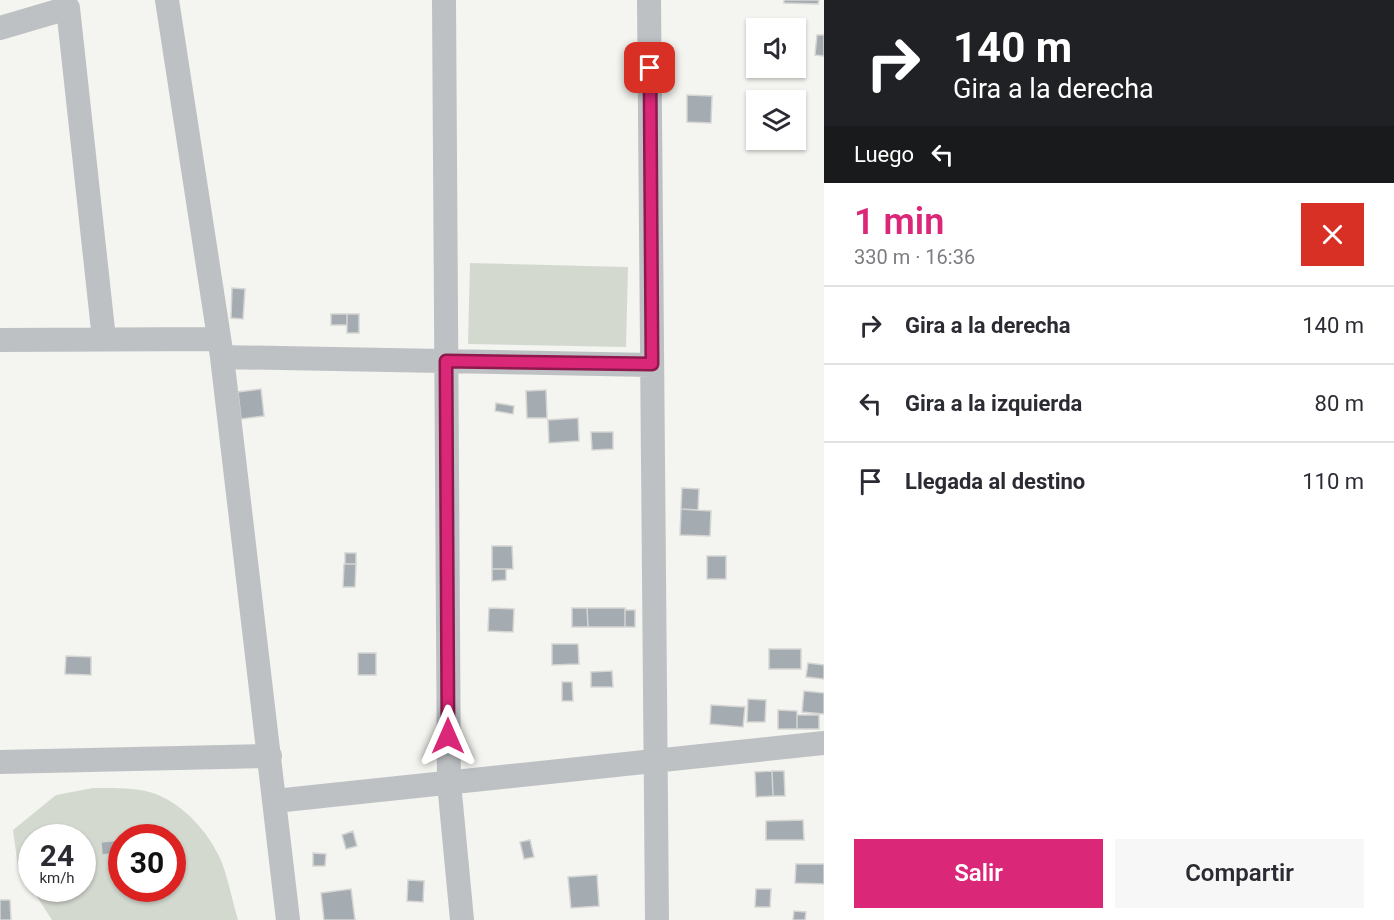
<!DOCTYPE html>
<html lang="es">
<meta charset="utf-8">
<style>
:root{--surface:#fff;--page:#f7f7f7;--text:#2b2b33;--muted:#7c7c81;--line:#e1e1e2;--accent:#db2777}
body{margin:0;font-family:Roboto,sans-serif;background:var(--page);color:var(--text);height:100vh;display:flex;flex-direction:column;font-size:22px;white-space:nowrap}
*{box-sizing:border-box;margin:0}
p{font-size:20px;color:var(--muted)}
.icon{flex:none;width:33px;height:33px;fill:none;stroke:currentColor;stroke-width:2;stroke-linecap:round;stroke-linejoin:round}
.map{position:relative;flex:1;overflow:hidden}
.side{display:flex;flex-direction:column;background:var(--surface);width:570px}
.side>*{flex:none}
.banner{background:#202124;color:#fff;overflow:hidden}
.buttons{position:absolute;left:746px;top:18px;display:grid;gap:12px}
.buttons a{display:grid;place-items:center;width:60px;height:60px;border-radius:0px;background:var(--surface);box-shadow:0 2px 4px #0004;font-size:30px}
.speed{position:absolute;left:18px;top:824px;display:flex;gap:12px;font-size:30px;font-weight:700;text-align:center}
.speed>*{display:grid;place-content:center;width:78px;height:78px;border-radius:50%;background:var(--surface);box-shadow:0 2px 4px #0004;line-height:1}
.speed small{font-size:15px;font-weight:400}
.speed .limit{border:9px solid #d22;background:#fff;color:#111}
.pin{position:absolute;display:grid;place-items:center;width:51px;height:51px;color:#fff;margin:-26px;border-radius:12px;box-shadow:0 3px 9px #0006}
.me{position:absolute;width:66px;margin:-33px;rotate:0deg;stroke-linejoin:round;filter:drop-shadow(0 0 4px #0008)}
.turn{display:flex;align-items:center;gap:21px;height:126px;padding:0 30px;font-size:27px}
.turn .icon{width:78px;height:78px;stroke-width:2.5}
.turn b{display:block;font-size:42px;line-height:51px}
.then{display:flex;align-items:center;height:57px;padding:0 30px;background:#0003;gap:12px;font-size:22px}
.round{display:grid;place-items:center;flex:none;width:63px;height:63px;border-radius:0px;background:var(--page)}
.overview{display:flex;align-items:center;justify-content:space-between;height:102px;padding:0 30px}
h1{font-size:36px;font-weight:600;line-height:45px;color:var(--accent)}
.button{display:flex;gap:12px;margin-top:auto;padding:12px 30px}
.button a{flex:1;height:69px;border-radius:0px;background:var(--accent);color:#fff;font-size:24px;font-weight:600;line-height:69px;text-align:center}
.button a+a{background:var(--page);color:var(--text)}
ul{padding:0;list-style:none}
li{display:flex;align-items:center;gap:18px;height:78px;padding:0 30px;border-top:2px solid var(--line)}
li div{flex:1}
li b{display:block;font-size:22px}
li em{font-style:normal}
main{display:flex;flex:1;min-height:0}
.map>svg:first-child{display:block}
</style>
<main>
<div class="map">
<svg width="824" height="920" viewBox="0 0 824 920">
<rect width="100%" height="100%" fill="#f4f4f0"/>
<!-- green -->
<path fill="#d4d9d0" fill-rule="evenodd" d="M470 263 628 267 626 347 468 344Z
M93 788C113 788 137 787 156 794 185 806 207 831 220 858 228 877 232 900 238 920H52L18 867 13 830 56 795ZM32 837H82V888H32ZM122 837H172V888H122Z"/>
<!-- building -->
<path fill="#a4acb1" stroke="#d5d5d3" stroke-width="1.5" d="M784 0H819L818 4 784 3Z
M817 35H824V56L815 55Z
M687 95 712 96 711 123 687 122Z
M232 288 245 289 243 319 231 318Z
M331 314H347V325H331Z
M347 314H359V333H347Z
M261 389 264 416 241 419 238 392Z
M546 390 547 418H527L526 391Z
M496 403 514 406 513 414 495 411Z
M578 418 579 441 549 443 548 420Z
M591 432H613V449L592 450Z
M682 488 699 489 698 510 681 509Z
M681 509 711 511 710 536 680 535Z
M492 546H512L513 569H492Z
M345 553H356V564H345Z
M707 556H726V579H707Z
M344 564H356L355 587H343Z
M492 569H506V580L492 581Z
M489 608 514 609 513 632 488 631Z
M572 608H587L588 627H572Z
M587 608H625V627H588Z
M625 610H635V627H625Z
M552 644H578L579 664 552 665Z
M769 649H801V669H769Z
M358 653H376V675H358Z
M66 656 91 657V675L65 674Z
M808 663 824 665V679L806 677Z
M612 671 613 687H591V672Z
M562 682H572L573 701H562Z
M804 691 824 693V714L802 712Z
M748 699 766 700 765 722H747Z
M711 705 745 707 743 727 710 724Z
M778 710 797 711V729H778Z
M797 715H819V729H797Z
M772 771H784L785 796H773Z
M772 771 773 796 756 797 755 772Z
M803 820 804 840H766V821Z
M353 831 357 846 346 849 342 835Z
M120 840 121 853 102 855 101 842Z
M530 840 534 857 524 859 520 842Z
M313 853 326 854 325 866H313Z
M796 864H824V884L795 883Z
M597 875 599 906 571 908 568 877Z
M408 880 424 881 423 902 407 901Z
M351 889 355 920H324L321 893Z
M756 889H771L770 907H755Z
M0 900H10L11 920H0Z
M794 911 806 912 805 920H793Z"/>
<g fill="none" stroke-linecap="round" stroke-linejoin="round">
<!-- minor -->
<path stroke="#bdc1c4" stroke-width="24" d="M167 0 222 357 288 920
M444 0 449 783 462 920
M649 0 657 920
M0 28 68 8 104 339
M0 340 219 339
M222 357 652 365
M0 762 270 756
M275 801 824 743"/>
</g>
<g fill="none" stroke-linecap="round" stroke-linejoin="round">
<!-- route casing -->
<g stroke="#8e194d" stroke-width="15">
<path id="route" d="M448 736 446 361 652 364 650 68"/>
</g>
<!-- route -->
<use href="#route" stroke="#db2777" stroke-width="10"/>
</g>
</svg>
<div class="buttons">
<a><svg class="icon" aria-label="sound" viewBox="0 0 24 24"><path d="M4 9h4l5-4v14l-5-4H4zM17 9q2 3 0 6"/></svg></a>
<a><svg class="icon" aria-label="layers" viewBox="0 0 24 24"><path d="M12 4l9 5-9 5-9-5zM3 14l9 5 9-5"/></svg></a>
</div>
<div class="speed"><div>24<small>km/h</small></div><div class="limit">30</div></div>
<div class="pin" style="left:650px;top:68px;background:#d93025"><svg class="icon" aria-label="arrive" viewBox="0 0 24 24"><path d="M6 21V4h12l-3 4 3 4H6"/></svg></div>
<svg class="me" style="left:448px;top:736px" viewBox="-20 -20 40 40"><path d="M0-17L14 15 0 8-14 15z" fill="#db2777" stroke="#fff" stroke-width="4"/></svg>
</div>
<section class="side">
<div class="banner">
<div class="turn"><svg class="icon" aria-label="right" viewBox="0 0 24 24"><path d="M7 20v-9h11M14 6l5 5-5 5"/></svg><div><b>140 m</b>Gira a la derecha</div></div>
<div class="then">Luego<svg class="icon" aria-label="left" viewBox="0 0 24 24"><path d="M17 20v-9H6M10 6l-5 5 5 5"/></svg></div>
</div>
<div class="overview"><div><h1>1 min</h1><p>330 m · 16:36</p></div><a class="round" style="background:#d93025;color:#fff"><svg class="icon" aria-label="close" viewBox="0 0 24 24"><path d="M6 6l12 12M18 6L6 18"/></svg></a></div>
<ul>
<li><svg class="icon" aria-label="right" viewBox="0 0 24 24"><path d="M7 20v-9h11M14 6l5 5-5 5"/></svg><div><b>Gira a la derecha</b></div><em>140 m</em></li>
<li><svg class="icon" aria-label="left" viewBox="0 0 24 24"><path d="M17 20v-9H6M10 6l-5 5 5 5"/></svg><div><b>Gira a la izquierda</b></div><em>80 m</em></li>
<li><svg class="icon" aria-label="arrive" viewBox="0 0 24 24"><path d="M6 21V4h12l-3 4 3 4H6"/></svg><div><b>Llegada al destino</b></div><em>110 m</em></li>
</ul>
<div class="button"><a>Salir</a><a>Compartir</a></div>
</section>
</main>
